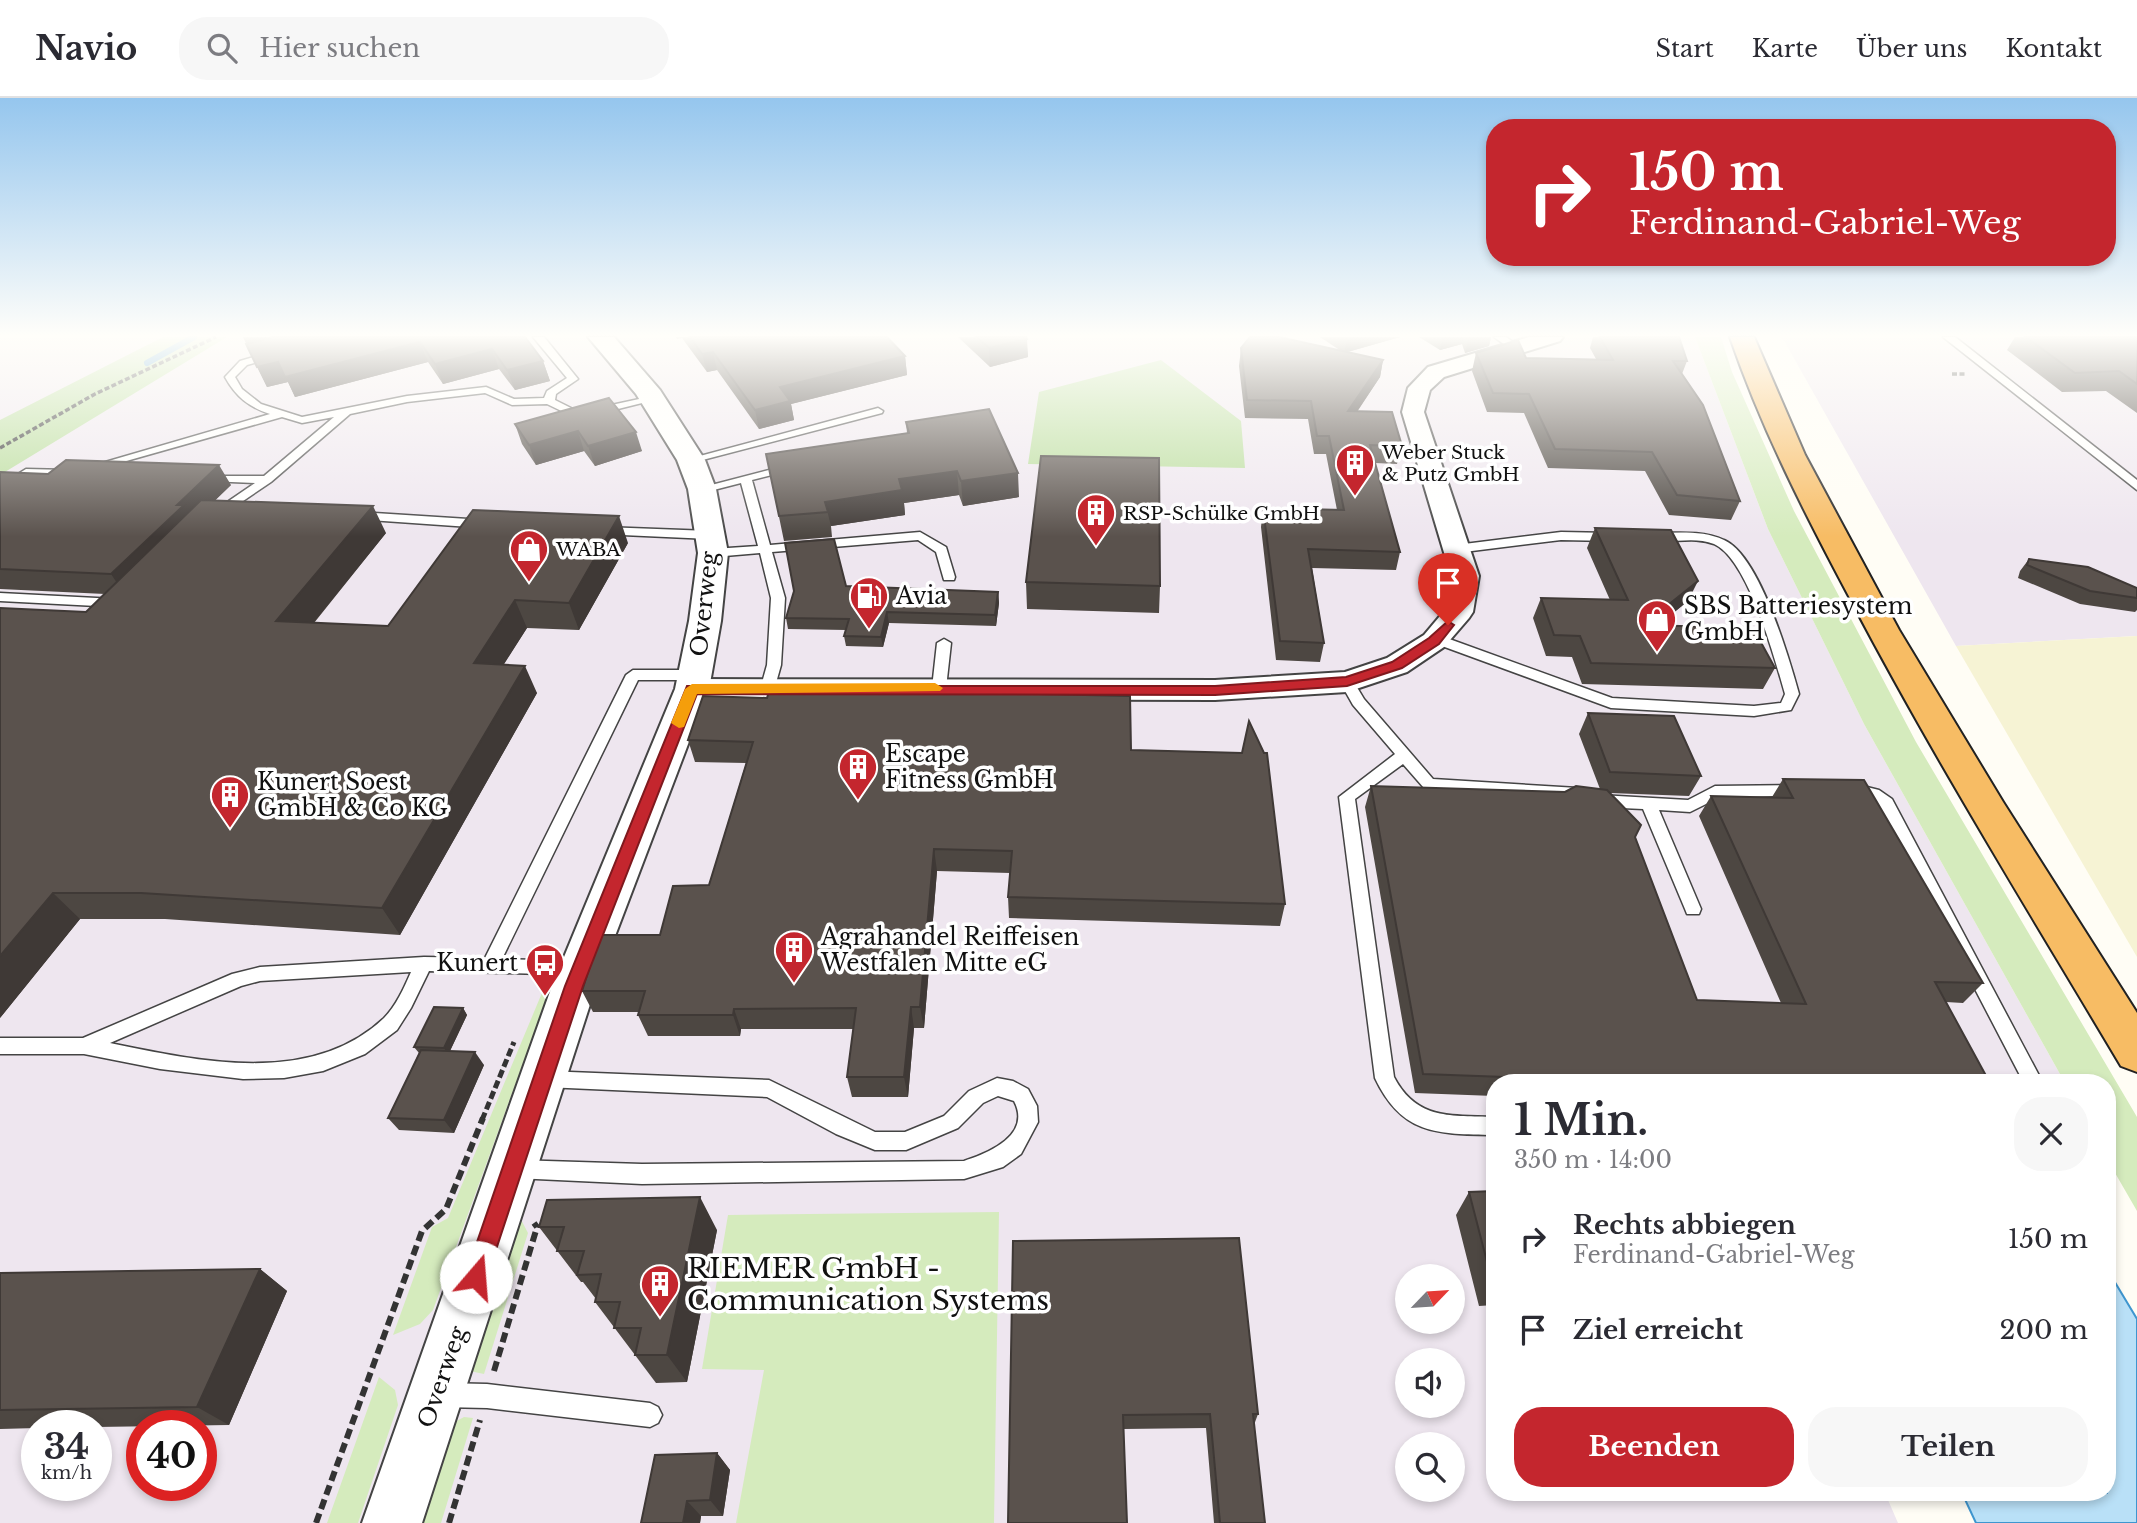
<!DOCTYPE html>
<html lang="de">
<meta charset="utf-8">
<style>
:root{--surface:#fff;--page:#f7f7f7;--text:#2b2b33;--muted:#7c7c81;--line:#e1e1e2;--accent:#c4262e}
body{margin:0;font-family:"Libre Baskerville",serif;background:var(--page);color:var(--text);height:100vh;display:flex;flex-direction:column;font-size:26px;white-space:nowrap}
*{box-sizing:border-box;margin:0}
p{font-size:23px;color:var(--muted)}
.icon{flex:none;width:38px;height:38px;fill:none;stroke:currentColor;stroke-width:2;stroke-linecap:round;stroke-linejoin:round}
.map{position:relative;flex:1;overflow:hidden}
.details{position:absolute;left:1486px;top:976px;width:630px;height:427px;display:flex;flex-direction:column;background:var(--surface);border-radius:28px;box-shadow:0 4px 10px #0003}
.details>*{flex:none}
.guide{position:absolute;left:1486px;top:21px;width:630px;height:147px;border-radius:28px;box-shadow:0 4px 10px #0003;background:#c4262e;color:#fff;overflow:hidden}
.needle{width:46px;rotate:65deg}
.buttons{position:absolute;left:1395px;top:1166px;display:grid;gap:14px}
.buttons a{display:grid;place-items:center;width:70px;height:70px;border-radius:50%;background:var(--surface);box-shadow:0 4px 10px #0003;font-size:35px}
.speed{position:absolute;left:21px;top:1312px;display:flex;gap:14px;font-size:35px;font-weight:700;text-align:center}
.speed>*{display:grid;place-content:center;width:91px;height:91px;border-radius:50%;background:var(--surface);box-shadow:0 4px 10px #0003;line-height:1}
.speed small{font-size:18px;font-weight:400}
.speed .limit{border:10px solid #d22;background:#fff;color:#111}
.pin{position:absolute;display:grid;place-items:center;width:60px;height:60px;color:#fff;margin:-72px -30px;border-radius:50% 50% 50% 0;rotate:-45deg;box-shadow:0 0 7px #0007}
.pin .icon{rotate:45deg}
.me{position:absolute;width:77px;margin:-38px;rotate:18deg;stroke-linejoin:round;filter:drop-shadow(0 0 5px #0008)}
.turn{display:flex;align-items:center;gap:24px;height:147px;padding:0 28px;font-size:32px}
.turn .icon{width:91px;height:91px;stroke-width:2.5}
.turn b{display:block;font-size:49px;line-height:60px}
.round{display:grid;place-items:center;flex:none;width:74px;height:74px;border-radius:28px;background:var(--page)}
.summary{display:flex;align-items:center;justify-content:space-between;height:119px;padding:0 28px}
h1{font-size:42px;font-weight:700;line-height:52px}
.action{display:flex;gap:14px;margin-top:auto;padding:14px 28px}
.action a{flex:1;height:80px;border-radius:28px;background:var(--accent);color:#fff;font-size:28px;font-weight:700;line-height:80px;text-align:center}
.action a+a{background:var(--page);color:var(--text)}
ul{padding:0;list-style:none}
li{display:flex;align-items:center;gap:21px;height:91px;padding:0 28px}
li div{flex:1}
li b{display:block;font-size:26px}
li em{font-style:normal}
header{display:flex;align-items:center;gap:42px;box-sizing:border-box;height:98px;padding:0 35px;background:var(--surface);border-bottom:2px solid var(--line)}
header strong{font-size:33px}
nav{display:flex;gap:38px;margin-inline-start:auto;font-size:24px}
.search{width:490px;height:63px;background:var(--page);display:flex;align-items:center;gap:18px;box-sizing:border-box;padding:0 24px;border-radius:28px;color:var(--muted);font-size:26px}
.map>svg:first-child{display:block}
</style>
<header>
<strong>Navio</strong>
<div class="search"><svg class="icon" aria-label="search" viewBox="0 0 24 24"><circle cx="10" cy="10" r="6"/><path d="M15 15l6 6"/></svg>Hier suchen</div>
<nav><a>Start</a><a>Karte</a><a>Über uns</a><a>Kontakt</a></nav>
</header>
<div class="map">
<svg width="2137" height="1425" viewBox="0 0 2137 1425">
<rect width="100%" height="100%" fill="#fffdf5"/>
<!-- industrial -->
<path fill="#eee6ef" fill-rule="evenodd" d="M0 239H1695L1768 431 1864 626 2065 985H1494V1395H1885L1898 1425H0ZM1407 1178H1452V1223H1407ZM1407 1262H1452V1307H1407ZM37 1328H96V1388H37ZM142 1328H201V1388H142ZM1407 1346H1452V1391H1407Z
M1782 239H2137V538L1956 548Z"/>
<!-- farmland -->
<path fill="#f6f3d4" d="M2137 538V859L1956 548Z"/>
<!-- green -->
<path fill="#d5ebbd" d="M1695 239H1721L1732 274 1794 413 1916 644 2137 1019V1113L2107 1061V985H2065L1864 626 1768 431Z
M544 890 548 896 544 908 433 1212 420 1226 393 1237 432 1129 448 1120Z
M516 1112 528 1135 484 1276 465 1272Z
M999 1114 994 1425H736L764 1272 702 1271 728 1117Z
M379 1279 395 1292 398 1307 358 1425H327Z
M464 1319 473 1320 441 1425H411L453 1325Z"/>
<!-- forest -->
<path fill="#b9dc9c" d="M163 239H227L0 377V322Z
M1161 262 1241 323 1245 370 1028 366 1039 294Z"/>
<!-- water -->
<path fill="#b9e0f7" stroke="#3f96cf" stroke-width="2" d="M2107 1171 2137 1221V1425H1976L1962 1395H2107Z"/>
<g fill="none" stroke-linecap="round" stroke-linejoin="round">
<!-- stream -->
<path stroke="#3f96cf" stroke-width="6" d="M147 265 194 239"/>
<!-- service casing -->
<g stroke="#444" stroke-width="3">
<path id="service" d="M533 239H544L578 281 556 296 555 302 579 314 653 298 658 301 578 321 547 306 512 307 485 295 407 304 350 316 271 384 221 418 217 417V411L255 385 207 383 203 382V378H264L334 319 302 325 282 319 98 371 88 369 270 316C249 309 236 299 225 279L240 263 274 253 278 254V258L247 267 235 279 242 291 261 306 302 319 407 298 486 289 514 301 544 300 547 293 567 280Z
M1494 239H1506L1521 250 1512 252Z
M1943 239H1955L2137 382V392Z
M878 310 883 313 882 315 691 365 685 362Z
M788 367 792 368V372L752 382 770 447 920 434 946 449 955 479 954 482H944L936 454 918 442 772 454 785 500 781 567 774 592 767 597 760 592 767 567 771 500 760 455 713 459 707 455 713 451 758 448 741 385 702 395 696 391Z
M26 371 69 372 75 375 69 378H29L0 396V387Z
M359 414 484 422 490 426 484 430 355 421 353 418Z
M604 429 710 433 716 437 710 441 600 436V430Z
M1561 434 1611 435 1617 439 1611 443 1561 442 1456 455 1450 451 1456 447Z
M1654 435C1677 435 1703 432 1724 442 1759 457 1789 560 1799 596L1791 612 1754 618 1611 610 1431 544 1429 541 1436 537 1441 538 1612 600 1754 608 1781 605 1785 596C1775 561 1748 461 1714 446 1694 438 1671 446 1650 442V436Z
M0 495 116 501 123 505 116 509 0 503Z
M944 541 951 545 946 590 939 595 932 590 937 545Z
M633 572H695L702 577 695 582H638L502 861 578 863 584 865 587 870 584 875 578 877 429 873 411 910 397 932 365 956 323 973 284 980 243 981 160 971 84 956H0V940H83L232 876 260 869 424 859 485 860 626 577ZM411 874C404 890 396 908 384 920 311 989 198 963 110 945L241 888 260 883Z
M1347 579 1352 581 1364 601 1433 681 1578 690 1586 696 1578 702 1429 692 1424 690 1403 666 1355 701 1394 979C1417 1023 1452 1017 1494 1019V1037C1437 1036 1402 1037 1375 980L1339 699 1395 656 1353 607 1340 584Z
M1851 685 1879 692 1892 701 2043 985H2024L1880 709 1869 701 1846 695 1843 691Z
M1797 687 1805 693 1802 697 1718 700 1690 714 1659 712 1701 811 1699 816H1687L1685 811 1643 711 1600 709 1592 703 1600 697 1688 702 1715 688Z
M545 973 769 982 875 1034H905L944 1018 969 993 997 980 1013 983 1028 991 1037 1008 1038 1024 1021 1056 1003 1069 964 1081 642 1086 515 1080 508 1078 505 1071 508 1064 515 1062 642 1066 964 1063C989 1055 1032 1037 1014 1003L998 998 983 1005 958 1030 906 1052H875L836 1036 767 999 545 989 538 987 535 981 538 975Z
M442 1285 487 1286 650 1305 658 1309 662 1317 658 1325 650 1329 487 1310 442 1309 434 1305 430 1297 434 1289Z"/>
</g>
<!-- minor casing -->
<g stroke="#444" stroke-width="4">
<path id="minor" d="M1529 239H1563L1560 243 1444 279 1430 292 1424 314 1479 478 1473 514 1469 520 1444 549 1407 574 1347 594 1215 602 692 601 681 598 677 591 681 584 692 581 1215 582 1345 574 1387 560 1424 537 1445 512 1451 478 1402 314 1408 290 1428 269Z"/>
</g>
<!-- tertiary casing -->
<g stroke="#444" stroke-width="4">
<path id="tertiary" d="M588 239H614L660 292 705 362 716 391 728 455 721 523 709 591 596 888 422 1425H362L552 888 675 591 689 523 698 455 688 391 677 362 636 296Z"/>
</g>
<!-- trunk casing -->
<g stroke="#222" stroke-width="4">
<path id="trunk" d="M1730 239H1754L1805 357 1899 532 2003 704 2137 915V974L2121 968C2030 815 1935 662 1852 504 1806 418 1762 332 1730 239Z"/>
</g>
<!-- path-far2 -->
<path stroke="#333" stroke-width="3.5" stroke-dasharray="5 2.5" stroke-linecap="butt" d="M1952 276H1965
M0 350 95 296 216 239"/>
<!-- path-far1 -->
<path stroke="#333" stroke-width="5" stroke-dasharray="8 3.5" stroke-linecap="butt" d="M482 1022 514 944"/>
<!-- path -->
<path stroke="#333" stroke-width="6" stroke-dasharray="10 5" stroke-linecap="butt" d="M494 1273 537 1129 534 1125
M316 1425 422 1133 446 1111 483 1020
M449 1425 480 1322"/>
<!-- service -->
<use href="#service" fill="#fff" fill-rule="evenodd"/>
<!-- minor -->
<use href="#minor" fill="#fff" fill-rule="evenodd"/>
<!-- tertiary -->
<use href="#tertiary" fill="#fff" fill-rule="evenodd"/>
<!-- trunk -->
<use href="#trunk" fill="#f7bc64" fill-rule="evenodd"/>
</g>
<!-- wall -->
<path fill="#4d4742" d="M243 239H525L543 263 550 283 515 292 499 271 443 286 428 264 295 299 288 284 267 289Z
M676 239H887L905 258 907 277 791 306 794 322 759 331 717 272 707 274 682 240 677 241Z
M958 239H1026L1028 259 990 269Z
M1320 239H1400L1347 254 1383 262 1380 279 1357 314 1402 348 1397 366 1375 365 1400 454 1396 472 1312 470 1324 545 1320 564 1276 562 1261 429 1263 410 1337 412 1326 356H1314L1308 321 1245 320 1239 268 1241 250 1341 253Z
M1419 239H1491L1489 248 1465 255 1462 246 1440 252Z
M1593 239H1600L1687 263 1682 276 1740 403 1731 422 1669 417 1645 373 1548 370 1524 315 1487 314 1472 273 1476 255 1526 260 1596 261 1590 250Z
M2015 239H2137V315L2106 293 2062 294 2007 252Z
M609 300 642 353 595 368 584 353 536 367 522 346 515 326Z
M906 324 1019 399 963 408 959 397 904 405 905 417 831 428 832 439 784 443 766 356 907 335Z
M0 374 231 387 215 402 386 435 314 525 388 528 628 445 579 532 527 530 503 567 537 595 400 837 165 821H80L0 920 105 496 0 491Z
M1595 430 1688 503 1658 527 1775 570 1763 591 1582 586 1572 559 1546 558 1533 520 1541 500 1610 502 1587 450Z
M2029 461 2137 490V512L2135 514 2080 506 2018 480 2020 473Z
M1026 484 1160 488 1159 515 1027 511Z
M998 494 999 505 996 528 889 525 883 549 846 548 844 538 846 532 788 531 786 520Z
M1588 615 1701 678 1689 698 1610 695 1635 739 1697 902 1781 905 1699 718 1711 698 1772 699 1783 681 1983 885 1963 905 1946 904 1990 985H1494V998L1415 995 1365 709 1371 688 1565 694 1600 691 1579 636Z
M688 642 1131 652 1285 806 1280 828 1009 820 1008 799 1010 775 937 773 924 930H914L908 999H852L847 979 853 931H741L740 938H648L638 917 639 914H593L582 893 660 837 709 787 746 665 695 664Z
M463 910 467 917 450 953 484 967 454 1035 399 1032 388 1020 419 955 414 949Z
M1494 1093V1207L1479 1208 1456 1117 1469 1094Z
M547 1102 717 1132 687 1284 656 1285 635 1257 595 1204 596 1201 583 1184H581L539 1129Z
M1013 1143 1258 1316 1254 1327 1265 1425H1214L1206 1330 1124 1331Z
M260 1171 287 1193 229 1327 96 1329V1328H37V1330L0 1331V1175Z
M717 1355 730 1372 723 1418H701L700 1425H641Z"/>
<!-- shaded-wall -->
<path fill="#3f3936" d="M243 239H317L252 255Z
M1354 239H1400L1344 255 1347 242Z
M1443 239H1464L1462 246 1440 252Z
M1469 239H1491L1489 248 1465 255Z
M1027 241 1028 259 990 269 989 250Z
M420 244 428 264 295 299 288 284 267 289 257 269 278 264Z
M492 251 499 271 443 286 435 266Z
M713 254 717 272 707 274 702 256Z
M905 258 907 277 791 306 794 322 759 331 755 312 780 289Z
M1383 262 1380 279 1345 331 1348 313Z
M543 263 550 283 515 292 507 272Z
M578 333 584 353 536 367 529 347Z
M636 334 642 353 595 368 588 348Z
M219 367 231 387 194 423 125 497 111 476 177 407Z
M957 373 959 397 904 405 905 417 831 428 825 404 899 381Z
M1018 375 1019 399 963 408 961 383Z
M373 408 386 435 293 550 276 523Z
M619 418 628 445 579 532 569 505Z
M1698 483 1688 503 1633 548 1643 527Z
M998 494 999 505 996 528 995 517Z
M515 502 527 530 487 593 474 565Z
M887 514 889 525 883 549 881 539Z
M525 568 537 595 400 837 382 810Z
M934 751 937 773 924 930 920 909Z
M53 795 80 821 0 920V858Z
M911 909 914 930 908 999 904 979Z
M463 910 467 917 448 957 444 950Z
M734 911 741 931 740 938 733 917Z
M475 954 484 967 454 1035 444 1022Z
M700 1099 717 1132 687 1284 667 1257Z
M260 1171 287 1193 229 1327 197 1309Z
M717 1355 730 1372 723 1418 710 1402Z
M687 1403 701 1418 700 1425H683Z"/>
<!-- building -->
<path fill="#5a524d" stroke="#3f3936" stroke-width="2" d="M273 239H525L543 263 507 272 492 251 435 266 420 244 285 279 278 264 257 269 246 246Z
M690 239H887L905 258 780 289 790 303 755 312 713 254 702 256Z
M977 239H1026L1027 241 989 250Z
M1250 239H1279L1383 262 1348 313 1392 314 1402 348 1370 347 1400 454 1308 451 1324 545 1280 543 1263 410 1344 412 1329 338H1317L1311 303 1247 302 1241 250Z
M1600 239H1679L1687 263H1673L1703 307 1740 403 1677 397 1652 354 1555 351 1529 296 1493 295 1476 255 1518 242 1526 260 1613 262Z
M2026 239H2137V286L2119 273 2075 275Z
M609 300 636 334 588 348 578 333 529 347 515 326Z
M989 311 1018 375 961 383 957 373 899 381 902 392 825 404 828 414 779 418 766 356 909 335 906 324Z
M1041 358 1159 360 1160 488 1026 484Z
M66 362 219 367 177 407H184L111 476 0 471V374L48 376Z
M201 402 373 408 276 523 388 528 473 412 619 418 569 505 515 502 474 565 525 568 382 810 141 795H53L0 858V510L86 514Z
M1595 430 1671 432 1698 483 1643 527 1753 530 1775 570 1591 565 1580 538 1554 537 1541 500 1628 502Z
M834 441 846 488 998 494 995 517 887 514 881 539 844 538 849 521 786 520 794 493 785 445Z
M2029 461 2088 469 2137 490V500L2090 493 2027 467Z
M770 590 1130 598 1131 652 1242 655 1249 623 1264 655H1267L1285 806 1008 799 1012 753 934 751 920 909H911L904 979H847L856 910 734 911 733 917H638L645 893H582L600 837H660L673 788 709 787 753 644 688 642 703 598 767 600Z
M1588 615 1674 618 1701 678 1610 674Z
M1783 681 1864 682 1983 885 1935 884 1990 985H1671L1423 976 1371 688 1565 694 1576 688 1607 692 1641 727 1635 739 1697 902 1806 906 1711 698 1793 700Z
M434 909 463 910 444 950 414 949Z
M421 952 475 954 444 1022 388 1020Z
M1494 1093V1186L1493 1187 1469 1094Z
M700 1099 667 1257H635L641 1230H614L620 1204H595L601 1176 577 1177 584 1153H557L564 1129H539L547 1102Z
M1239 1140 1258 1316H1253L1265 1425H1220L1210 1316 1123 1317 1127 1425H1008L1013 1143Z
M260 1171 197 1309 0 1312V1175Z
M717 1355 710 1402 687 1403 683 1425H641L655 1357Z"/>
<!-- sky -->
<linearGradient id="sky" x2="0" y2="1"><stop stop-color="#95c6ee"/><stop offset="0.54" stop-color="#fffefa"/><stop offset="1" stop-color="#fffefa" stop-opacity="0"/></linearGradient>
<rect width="2137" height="439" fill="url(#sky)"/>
<!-- route -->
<path fill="#c4262e" stroke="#7f191e" stroke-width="2" d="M1448 523 1454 527 1439 546 1402 570 1347 588 1215 597 697 596 583 888 487 1179 483 1186 476 1190 468 1186 465 1179 565 888 687 588H1215L1346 579 1392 564 1429 540Z"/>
<!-- slow -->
<path fill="#f59e0b" d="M935 585 943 590 940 593 697 596 684 629 679 630 671 625 685 591 692 586Z"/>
<!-- icons -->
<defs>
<g id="building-pin" transform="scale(2.0125)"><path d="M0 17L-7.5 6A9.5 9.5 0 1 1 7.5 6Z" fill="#c4262e" stroke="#fff"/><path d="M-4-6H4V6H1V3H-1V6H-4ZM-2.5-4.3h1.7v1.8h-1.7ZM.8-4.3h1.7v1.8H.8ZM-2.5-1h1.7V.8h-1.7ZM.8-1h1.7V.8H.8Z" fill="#fff"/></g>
<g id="shop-pin" transform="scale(2.0125)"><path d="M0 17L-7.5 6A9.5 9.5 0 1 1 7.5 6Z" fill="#c4262e" stroke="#fff"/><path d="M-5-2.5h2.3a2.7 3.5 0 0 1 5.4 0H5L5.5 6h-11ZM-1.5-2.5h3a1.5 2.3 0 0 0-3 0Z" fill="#fff"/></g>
<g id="fuel-pin" transform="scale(2.0125)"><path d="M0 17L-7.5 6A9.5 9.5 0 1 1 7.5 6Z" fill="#c4262e" stroke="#fff"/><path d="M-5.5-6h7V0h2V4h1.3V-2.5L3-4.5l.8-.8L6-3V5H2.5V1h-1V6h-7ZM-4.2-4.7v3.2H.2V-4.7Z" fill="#fff"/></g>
<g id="bus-pin" transform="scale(2.0125)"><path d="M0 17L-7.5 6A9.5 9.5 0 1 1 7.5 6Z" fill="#c4262e" stroke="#fff"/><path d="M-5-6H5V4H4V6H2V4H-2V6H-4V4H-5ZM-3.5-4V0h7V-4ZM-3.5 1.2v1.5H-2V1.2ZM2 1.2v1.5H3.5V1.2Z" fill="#fff"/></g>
</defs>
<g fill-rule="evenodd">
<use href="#building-pin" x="1355" y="365"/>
<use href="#building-pin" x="1096" y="415"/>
<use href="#shop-pin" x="529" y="451"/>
<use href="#fuel-pin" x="869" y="498"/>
<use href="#shop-pin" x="1657" y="521"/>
<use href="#building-pin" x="858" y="669"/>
<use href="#building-pin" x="230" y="697"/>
<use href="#building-pin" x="794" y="852"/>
<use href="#bus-pin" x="545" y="865"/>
<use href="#building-pin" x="660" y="1186"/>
</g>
<g text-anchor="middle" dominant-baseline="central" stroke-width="7" stroke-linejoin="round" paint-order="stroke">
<!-- far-poi labels -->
<g font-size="19" fill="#111" stroke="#fff" text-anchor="start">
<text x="1382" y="354">Weber Stuck<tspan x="1382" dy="22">&amp; Putz GmbH</tspan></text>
<text x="1123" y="415">RSP-Schülke GmbH</text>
<text x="556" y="451">WABA</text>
</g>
<!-- poi labels -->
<g font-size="23" fill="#111" stroke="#fff" text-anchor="start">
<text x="896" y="498">Avia</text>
<text x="1684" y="508">SBS Batteriesystem<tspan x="1684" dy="26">GmbH</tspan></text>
<text x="885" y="656">Escape<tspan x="885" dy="26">Fitness GmbH</tspan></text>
<text x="257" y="684">Kunert Soest<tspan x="257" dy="26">GmbH &amp; Co KG</tspan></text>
<text x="821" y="839">Agrahandel Reiffeisen<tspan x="821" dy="26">Westfalen Mitte eG</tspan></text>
<text x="518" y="865" text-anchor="end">Kunert</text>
</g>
<!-- street labels -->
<g font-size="23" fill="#111" stroke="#fff">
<text transform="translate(704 506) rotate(-84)">Overweg</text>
<text transform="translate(442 1279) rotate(-71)">Overweg</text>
</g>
<!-- near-poi labels -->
<g font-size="28" fill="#111" stroke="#fff" text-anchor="start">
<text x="687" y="1170">RIEMER GmbH -<tspan x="687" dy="32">Communication Systems</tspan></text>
</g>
</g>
</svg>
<div class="buttons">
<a><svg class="needle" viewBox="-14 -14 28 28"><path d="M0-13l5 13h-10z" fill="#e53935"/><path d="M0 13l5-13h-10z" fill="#7c7c81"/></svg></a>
<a><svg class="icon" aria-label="sound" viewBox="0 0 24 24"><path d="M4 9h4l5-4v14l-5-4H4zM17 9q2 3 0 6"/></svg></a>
<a><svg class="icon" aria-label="search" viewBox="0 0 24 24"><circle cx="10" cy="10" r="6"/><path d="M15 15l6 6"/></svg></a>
</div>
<div class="speed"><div>34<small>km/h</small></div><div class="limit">40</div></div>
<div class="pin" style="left:1448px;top:527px;background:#d93025"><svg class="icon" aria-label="arrive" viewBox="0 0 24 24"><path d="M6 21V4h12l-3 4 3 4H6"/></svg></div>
<svg class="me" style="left:476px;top:1179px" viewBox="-20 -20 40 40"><circle r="19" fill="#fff"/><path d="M0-13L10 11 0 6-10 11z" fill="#c4262e"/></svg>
<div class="guide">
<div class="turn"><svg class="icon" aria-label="right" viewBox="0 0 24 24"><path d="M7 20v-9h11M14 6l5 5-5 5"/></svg><div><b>150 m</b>Ferdinand-Gabriel-Weg</div></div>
</div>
<section class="details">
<div class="summary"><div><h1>1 Min.</h1><p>350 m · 14:00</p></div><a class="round"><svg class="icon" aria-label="close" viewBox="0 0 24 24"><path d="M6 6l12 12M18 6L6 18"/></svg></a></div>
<ul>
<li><svg class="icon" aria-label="right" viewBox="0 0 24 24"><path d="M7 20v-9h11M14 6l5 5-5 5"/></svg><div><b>Rechts abbiegen</b><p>Ferdinand-Gabriel-Weg</p></div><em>150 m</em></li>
<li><svg class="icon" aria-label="arrive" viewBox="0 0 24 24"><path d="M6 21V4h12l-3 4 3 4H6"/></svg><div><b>Ziel erreicht</b></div><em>200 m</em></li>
</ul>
<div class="action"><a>Beenden</a><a>Teilen</a></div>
</section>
</div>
